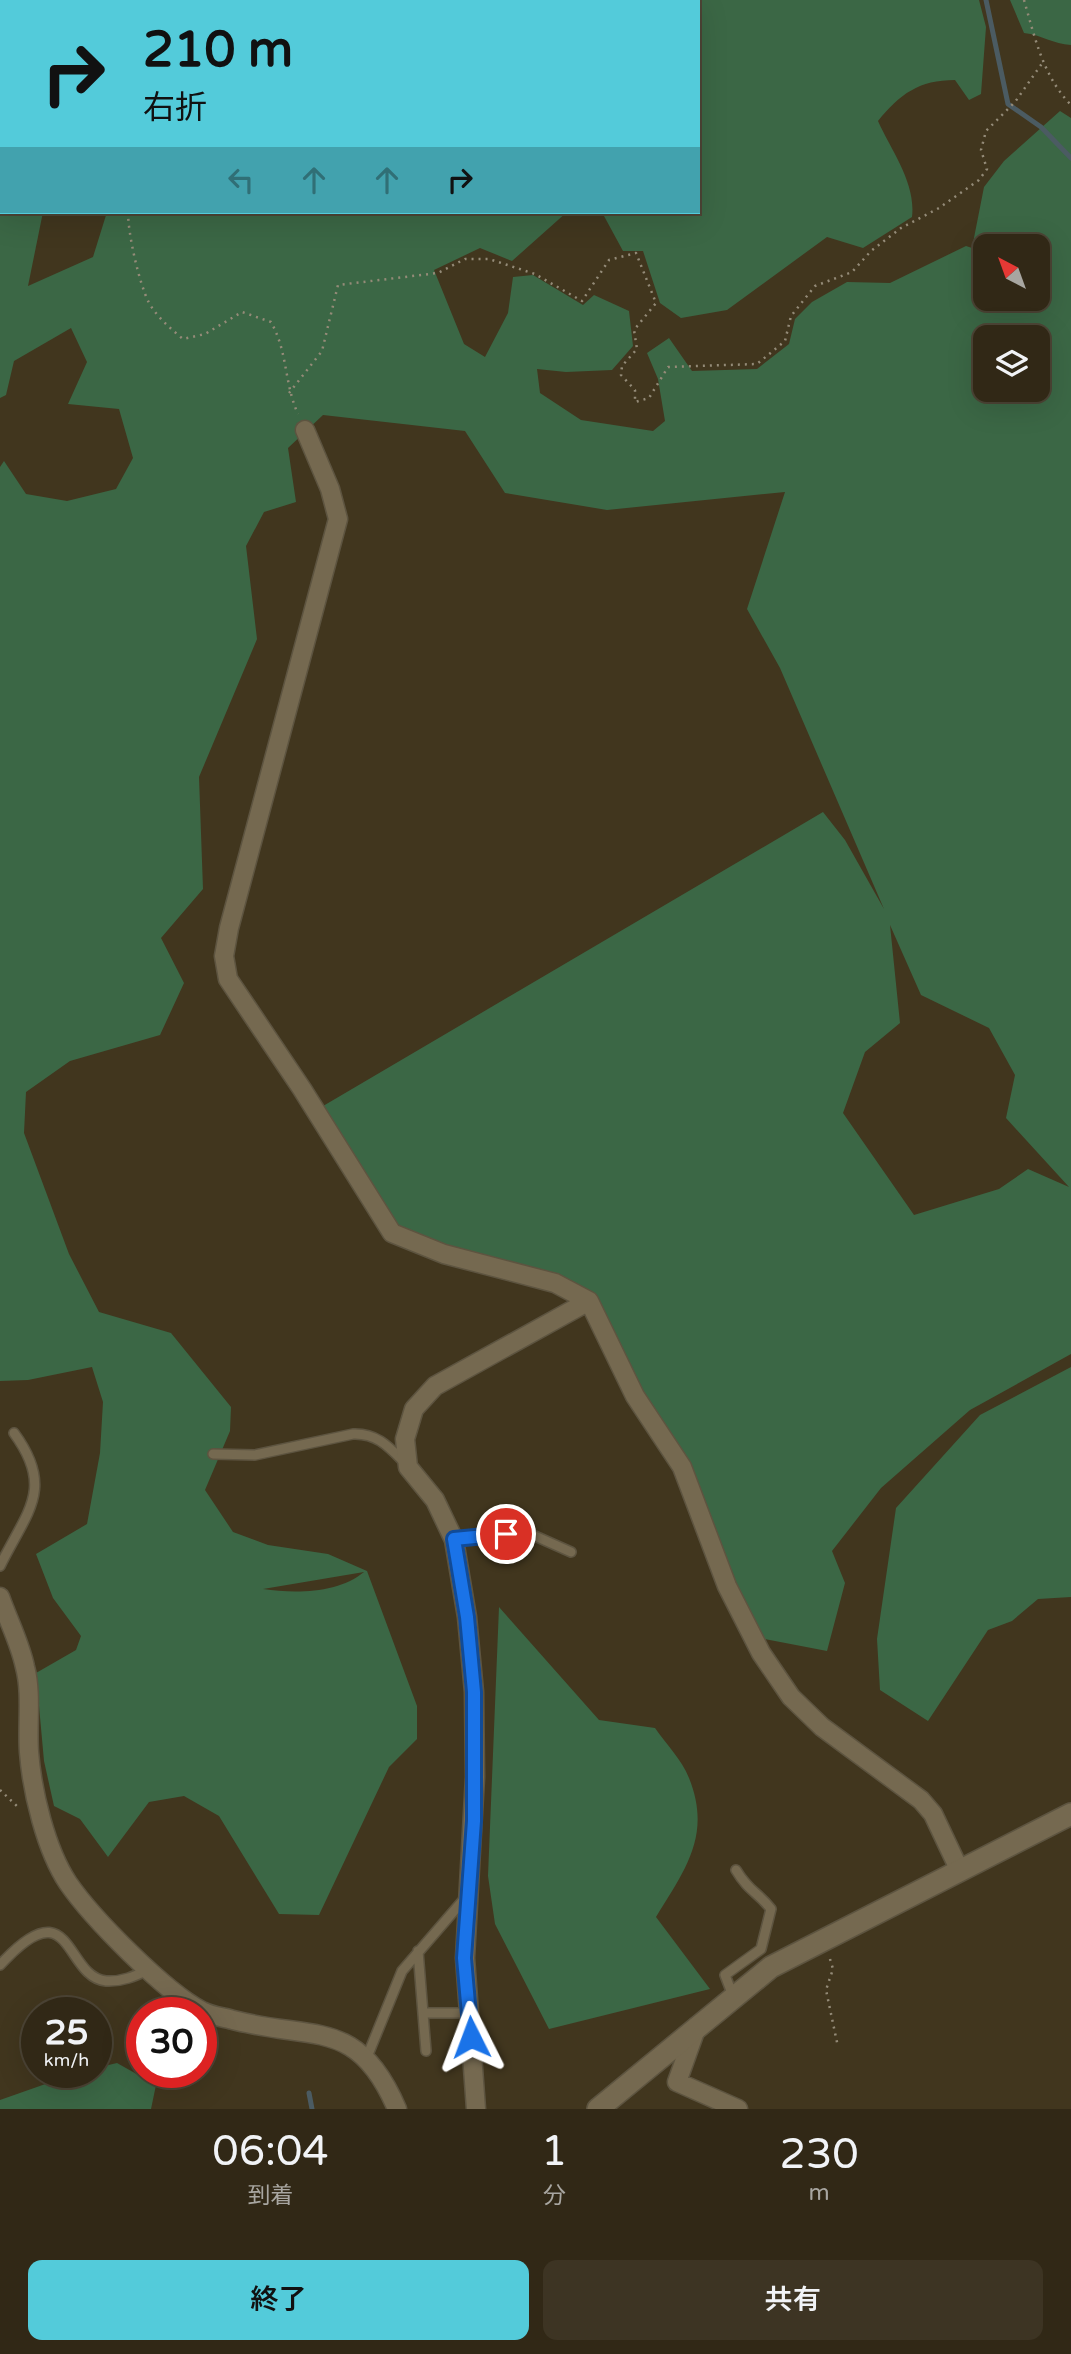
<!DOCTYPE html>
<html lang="ja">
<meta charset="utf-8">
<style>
:root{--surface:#312816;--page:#3d3423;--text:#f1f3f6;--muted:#a8a6a1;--line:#4c4435;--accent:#53cbda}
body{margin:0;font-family:"Varela Round","Noto Sans JP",sans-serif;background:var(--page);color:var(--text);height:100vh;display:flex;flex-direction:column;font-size:26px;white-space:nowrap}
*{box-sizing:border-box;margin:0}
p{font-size:23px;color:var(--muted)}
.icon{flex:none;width:38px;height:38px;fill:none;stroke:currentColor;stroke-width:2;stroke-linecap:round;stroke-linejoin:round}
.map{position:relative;height:2109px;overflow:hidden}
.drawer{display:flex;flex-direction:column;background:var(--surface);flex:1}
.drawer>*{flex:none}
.guide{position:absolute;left:0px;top:0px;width:700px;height:214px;box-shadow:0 7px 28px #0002,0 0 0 2px var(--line);background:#53cbda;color:#111;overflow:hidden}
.needle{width:46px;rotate:319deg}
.fabs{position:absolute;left:973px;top:234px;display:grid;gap:14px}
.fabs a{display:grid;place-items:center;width:77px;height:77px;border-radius:14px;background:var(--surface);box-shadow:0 7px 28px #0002,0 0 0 2px var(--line);font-size:35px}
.speed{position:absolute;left:21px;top:1997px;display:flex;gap:14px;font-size:35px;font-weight:700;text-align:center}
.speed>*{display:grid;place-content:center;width:91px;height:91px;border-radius:50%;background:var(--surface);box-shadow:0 7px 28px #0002,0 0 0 2px var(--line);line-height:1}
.speed small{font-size:18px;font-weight:400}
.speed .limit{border:10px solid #d22;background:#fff;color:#111}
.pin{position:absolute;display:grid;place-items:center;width:60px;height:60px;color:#fff;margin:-30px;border:4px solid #fff;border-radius:50%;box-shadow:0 2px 7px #0007}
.me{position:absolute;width:77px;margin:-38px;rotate:357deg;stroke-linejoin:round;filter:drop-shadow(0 0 5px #0008)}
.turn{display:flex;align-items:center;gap:24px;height:147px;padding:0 28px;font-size:32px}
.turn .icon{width:91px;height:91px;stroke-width:2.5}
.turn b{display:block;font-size:49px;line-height:60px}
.lanes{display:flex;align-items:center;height:66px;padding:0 28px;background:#0003;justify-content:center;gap:35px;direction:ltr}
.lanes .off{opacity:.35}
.eta{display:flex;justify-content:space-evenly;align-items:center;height:119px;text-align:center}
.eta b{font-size:42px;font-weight:600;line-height:49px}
.primary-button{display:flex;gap:14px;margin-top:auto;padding:14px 28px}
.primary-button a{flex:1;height:80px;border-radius:14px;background:var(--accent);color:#111;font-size:28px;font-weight:600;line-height:80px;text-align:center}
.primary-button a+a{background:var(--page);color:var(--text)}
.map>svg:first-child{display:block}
</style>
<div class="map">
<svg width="1071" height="2109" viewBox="0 0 1071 2109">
<rect width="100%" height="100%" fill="#41361e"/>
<!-- green -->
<path fill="#3b6745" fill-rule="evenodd" d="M0 0 68 2H2V212H43L28 286 93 257 107 212H567L512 261 480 248 434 270 464 344 485 357 508 313 513 277 533 275 583 305 594 295 629 311 633 346 612 370 566 372 537 369 540 393 581 420 653 431 665 421 658 379 647 353 669 338 692 371 757 369 789 344 795 319 812 302 847 282 890 283 966 246 972 248 984 187 1004 161 1060 111 1071 118V1354L970 1410 881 1488 832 1551 845 1583 827 1651 743 1635 690 1495 603 1314 501 1267 396 1226 318 1109 823 812 845 840 884 909 780 668 747 609 785 492 607 510 505 493 465 431 323 415 288 448 296 502 264 512 246 546 257 639 199 777 203 889 161 938 184 983 160 1035 70 1061 26 1092 24 1133 69 1254 99 1312 171 1333 231 1407 230 1431 205 1490 233 1532 268 1545 328 1554 367 1571 417 1706V1739L389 1767 319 1915 279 1914 219 1816 184 1796 149 1802 108 1857 80 1819 54 1806 44 1761 36 1673 76 1650 81 1636 53 1598 36 1554 87 1524 100 1453 103 1402 92 1367 28 1380 0 1381V467L4 461 26 494 67 501 116 489 133 458 119 409 68 404 87 362 71 328 14 361 6 395 0 398ZM985 247H1038V299H985ZM985 338H1038V390H985ZM890 925 921 995 989 1028 1015 1075 1006 1118 1069 1187 1028 1169 999 1189 914 1215 843 1113 865 1052 900 1023ZM364 1572C339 1593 296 1594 263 1589Z
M124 0H979L986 27 981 94 969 100 955 80C919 80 900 94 878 121 892 152 916 183 912 217L863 248 827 237 727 310 681 318 660 303 643 251H623L604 216 587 212H698V2Z
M1010 0H1071V45C1053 44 1042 35 1024 33Z
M1071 1367V1597L1038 1599 1012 1621 988 1630 928 1721 880 1690 877 1639 896 1508 980 1415Z
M499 1607 599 1720 655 1728C666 1744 682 1760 689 1778 712 1835 685 1870 656 1917L710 1989 549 2029 495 1924 488 1876Z
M117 2063 156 2085 151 2109H0V2100L71 2075 96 2072V2068Z"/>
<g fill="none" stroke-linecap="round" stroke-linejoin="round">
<!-- stream -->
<path stroke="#4b5b62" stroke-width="5" d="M986 0 1008 104 1041 127 1071 158
M309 2093 312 2109"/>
<!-- lane casing -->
<g stroke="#5d5440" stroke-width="12">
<path id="lane" d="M213 1454 255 1455 353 1434C377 1433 389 1447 405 1463
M454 1540 506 1534 535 1536 571 1552
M0 1566C27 1511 55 1489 14 1433
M418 1951 426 2051
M0 1965C73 1885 64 1977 106 1981 122 1982 135 1976 148 1970
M733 1996 725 1975 761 1949 771 1909C758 1892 749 1892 736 1870
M423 2013H470
M367 2057 402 1971 466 1897"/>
</g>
<!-- street casing -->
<g stroke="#5d5440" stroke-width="21">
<path id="street" d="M305 430 330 489 338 519 229 928 224 956 228 979 302 1089 392 1233 444 1254 555 1283 589 1301 635 1396 682 1467 727 1586 761 1653 791 1697 822 1727 921 1800 933 1814 959 1869
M0 1597C8 1620 20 1643 25 1667 32 1693 27 1724 29 1752 32 1792 46 1850 68 1883 92 1918 165 1992 202 2011 211 2016 223 2017 233 2020 314 2041 358 2017 397 2109
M697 2026 677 2082 738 2109
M476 2109 465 1958 475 1777 474 1692 467 1617 454 1540 435 1500 408 1467 405 1439 414 1409 435 1386 589 1301"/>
</g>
<!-- secondary casing -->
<g stroke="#5d5440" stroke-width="24">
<path id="secondary" d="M598 2109 771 1967 1071 1814"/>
</g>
<!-- path -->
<path stroke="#948b78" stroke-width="2.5" stroke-dasharray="2 5" stroke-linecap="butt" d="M133 0 134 2
M1024 0C1035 38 1043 76 1071 105
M128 212C128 234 139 283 149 303 158 318 170 328 183 339L205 334 242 312 271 322C288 352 284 383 298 414
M289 393 322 351 338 285 438 273 465 259H489L535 274 582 301 609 260 636 253 656 303 634 330 637 349 622 366 621 375 635 390V402L649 398 668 367 757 364 785 341 791 316 815 286 852 272 871 251 901 228 939 208 979 180 987 169 981 150 986 131 1015 102 1043 62
M0 1790 20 1809
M830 1959 833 1969 826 1990 838 2047"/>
<!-- lane -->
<use href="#lane" stroke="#756950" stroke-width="9"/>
<!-- street -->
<use href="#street" stroke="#756950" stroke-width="18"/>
<!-- secondary -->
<use href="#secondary" stroke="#756950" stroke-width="21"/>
</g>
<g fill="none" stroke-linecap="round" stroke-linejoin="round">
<!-- route casing -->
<g stroke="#114b97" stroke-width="18">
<path id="route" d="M471 2037 464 1958 474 1821V1692L467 1617 454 1539 506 1534"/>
</g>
<!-- route -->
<use href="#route" stroke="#1a73e8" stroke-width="12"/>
</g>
</svg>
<div class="fabs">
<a><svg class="needle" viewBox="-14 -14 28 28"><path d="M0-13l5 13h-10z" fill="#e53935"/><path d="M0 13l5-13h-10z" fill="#a8a6a1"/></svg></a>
<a><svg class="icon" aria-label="layers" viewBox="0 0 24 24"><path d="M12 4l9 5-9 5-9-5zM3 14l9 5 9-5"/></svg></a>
</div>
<div class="speed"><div>25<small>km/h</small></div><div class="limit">30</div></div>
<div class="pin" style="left:506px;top:1534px;background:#d93025"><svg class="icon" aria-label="arrive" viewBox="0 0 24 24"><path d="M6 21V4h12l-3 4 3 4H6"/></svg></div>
<svg class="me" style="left:471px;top:2037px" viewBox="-20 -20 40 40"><path d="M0-17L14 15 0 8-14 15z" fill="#1a73e8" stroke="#fff" stroke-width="4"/></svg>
<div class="guide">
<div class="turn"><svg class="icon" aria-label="right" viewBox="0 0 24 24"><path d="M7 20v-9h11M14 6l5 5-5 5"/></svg><div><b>210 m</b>右折</div></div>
<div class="lanes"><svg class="icon off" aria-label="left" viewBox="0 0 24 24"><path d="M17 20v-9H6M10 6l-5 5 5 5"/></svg><svg class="icon off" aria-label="ahead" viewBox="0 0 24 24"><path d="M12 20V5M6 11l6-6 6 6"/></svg><svg class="icon off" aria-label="ahead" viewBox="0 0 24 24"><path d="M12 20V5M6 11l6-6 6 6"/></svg><svg class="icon" aria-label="right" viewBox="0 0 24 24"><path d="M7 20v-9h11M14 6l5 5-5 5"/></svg></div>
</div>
</div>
<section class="drawer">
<div class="eta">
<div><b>06:04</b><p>到着</p></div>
<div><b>1</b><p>分</p></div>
<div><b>230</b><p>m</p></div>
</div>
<div class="primary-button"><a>終了</a><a>共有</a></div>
</section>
